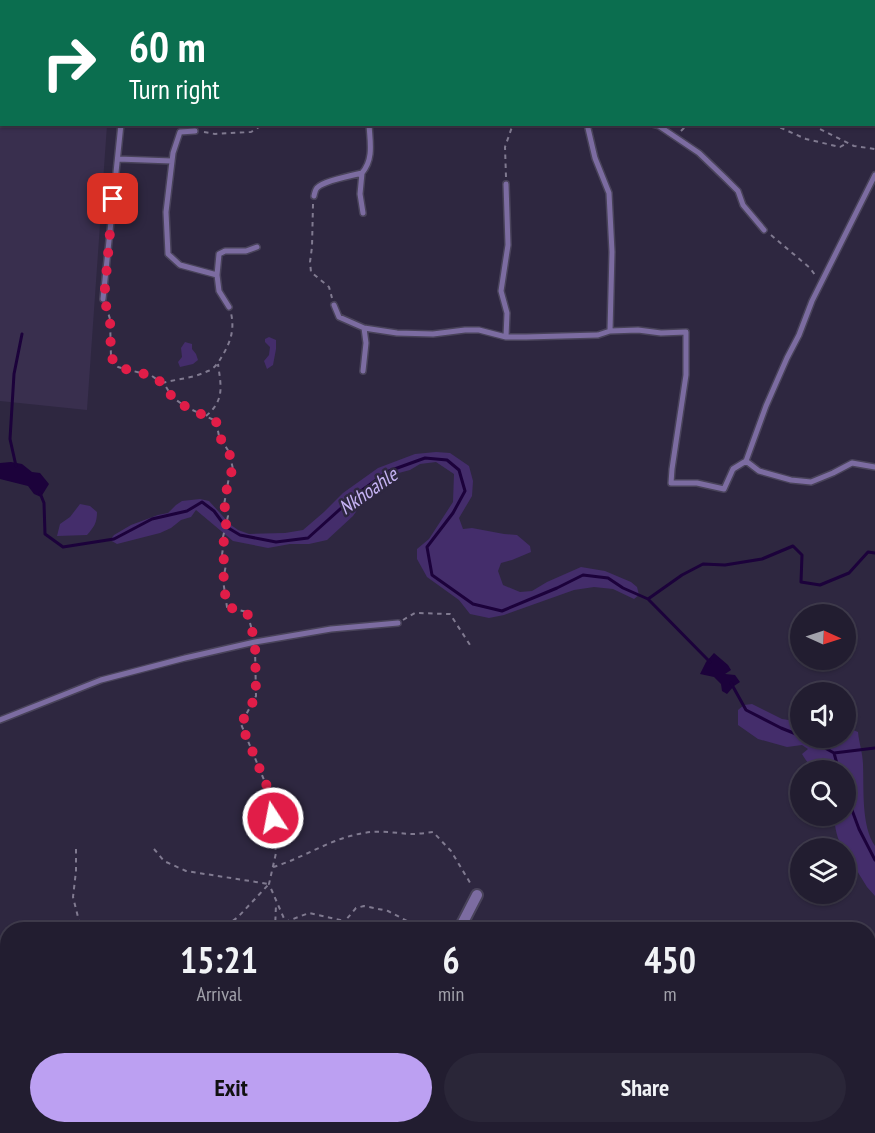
<!DOCTYPE html>
<style>
:root{--surface:#221d30;--page:#2a2638;--text:#f1f3f6;--muted:#a2a2ab;--line:#3f3b4c;--accent:#bca0f2}
body{margin:0;font-family:"PT Sans Narrow",sans-serif;background:var(--page);color:var(--text);height:100vh;display:flex;flex-direction:column;font-size:22px;white-space:nowrap}
*{box-sizing:border-box;margin:0}
p{font-size:20px;color:var(--muted)}
.icon{flex:none;width:33px;height:33px;fill:none;stroke:currentColor;stroke-width:2;stroke-linecap:round;stroke-linejoin:round}
.map{position:relative;flex:1;overflow:hidden}
.panel{position:absolute;left:0px;top:922px;width:876px;height:212px;display:flex;flex-direction:column;background:var(--surface);border-radius:24px 24px 0 0;box-shadow:0 2px 4px #0004,0 0 0 2px var(--line)}
.panel>*{flex:none}
.banner{position:absolute;left:0px;top:0px;width:876px;height:126px;box-shadow:0 2px 4px #0004,0 0 0 2px var(--line);background:#0b6e4f;color:#fff;overflow:hidden}
.needle{width:39px;rotate:93deg}
.controls{position:absolute;left:790px;top:604px;display:grid;gap:12px}
.controls a{display:grid;place-items:center;width:66px;height:66px;border-radius:50%;background:var(--surface);box-shadow:0 2px 4px #0004,0 0 0 2px var(--line);font-size:30px}
.pin{position:absolute;display:grid;place-items:center;width:51px;height:51px;color:#fff;margin:-26px;border-radius:12px;box-shadow:0 3px 9px #0006}
.me{position:absolute;width:66px;margin:-33px;rotate:349deg;stroke-linejoin:round;filter:drop-shadow(0 0 4px #0008)}
.turn{display:flex;align-items:center;gap:21px;height:126px;padding:0 30px;font-size:27px}
.turn .icon{width:78px;height:78px;stroke-width:2.5}
.turn b{display:block;font-size:42px;line-height:51px}
.eta{display:flex;justify-content:space-evenly;align-items:center;height:102px;text-align:center}
.eta b{font-size:36px;font-weight:700;line-height:42px}
.action{display:flex;gap:12px;margin-top:auto;padding:12px 30px}
.action a{flex:1;height:69px;border-radius:36px;background:var(--accent);color:#111;font-size:24px;font-weight:700;line-height:69px;text-align:center}
.action a+a{background:var(--page);color:var(--text)}
.map>svg:first-child{display:block}
</style>
<div class="map">
<svg width="875" height="1133" viewBox="0 0 875 1133">
<rect width="100%" height="100%" fill="#2e2740"/>
<!-- built -->
<path fill="#392f4e" d="M0 47H2V124L107 125 87 410 0 401Z"/>
<!-- green -->
<path fill="#442d6b" d="M269 337 276 340V349L273 365 267 369 264 361 269 355 270 347 265 342V339Z
M185 342 192 344V349L196 354 198 360 193 364 180 367 178 362 182 357 181 348Z
M436 452 450 453 469 466 473 481 472 496 459 518 463 529 472 528 504 534 517 535 530 546 531 552 512 560 501 563 498 571 503 585 520 592 532 591 547 582 581 567 605 571 631 582 637 587 639 595 634 599 613 589 594 587 574 590 504 615 489 618 470 614 459 600 427 577 417 559V549L429 539 453 502 454 474 436 462 420 464 410 470 395 474 380 484 369 493 353 516 327 540 309 544H290L268 548 233 541 196 510 191 517 181 520 171 528 160 533 117 544 110 540 114 535 131 525 158 515 168 513 176 505 182 501 200 499 209 501 231 525 238 530 249 534 285 533 303 530 324 512 343 493 378 468 415 454Z
M80 504 90 506 97 512C97 523 94 527 87 535L57 536 60 524 70 517Z
M752 704 782 719 801 722V738H846V727L858 732C859 743 863 754 863 765 864 788 861 826 875 846V896L867 887 846 853V849H843C837 838 835 829 834 816H846V771C825 771 814 775 802 754L808 749 802 745 787 747 758 739 738 725V710L744 705Z"/>
<!-- water -->
<path fill="#1c023b" d="M11 462 22 464 32 472 40 473 49 484 41 497 34 494 28 486 0 479V463Z
M714 653 728 665 731 670 725 674 735 675 740 682 734 686 727 694 722 691 721 684 714 677 700 674 706 662Z"/>
<g fill="none" stroke-linecap="round" stroke-linejoin="round">
<!-- stream -->
<path stroke="#1c023b" stroke-width="3" d="M16 466 10 439 14 374 22 334
M40 493 44 503 45 534 63 547 114 539 152 519 187 511 202 502 214 511 225 526 240 535 276 542 308 538 358 493 389 471 425 458 447 460 459 470 465 491 453 513 427 547 432 575 473 604 502 611 557 588 583 575 608 578 623 588 648 599 710 662
M648 599 682 575 703 564 725 565 762 559 793 546 802 555 801 582 820 585 849 573 868 552 875 553
M731 683 746 710 781 728 801 736
M807 738 834 753 839 771
M834 753 875 748
M846 794 859 829 875 860"/>
<!-- lane casing -->
<g stroke="#49435a" stroke-width="8">
<path id="lane" d="M19 0V2
M213 2V0
M271 2V0
M564 2 565 0
M587 124 595 158 609 193 612 252 610 331
M652 124 659 126 699 153 726 179 738 191 743 205 764 230
M195 131 180 132 173 153 166 212 168 254 180 265 217 275
M118 159 172 161
M362 173 360 194 363 213
M314 196C315 192 315 189 318 187 324 181 353 175 362 173 374 159 370 142 369 124
M103 299 121 124
M334 305 339 317 364 328 397 333 433 334 465 330H479L506 337H526L598 335 610 331 638 330 661 333 686 332V375L672 469 671 483H697L724 489 733 469 746 461 766 406 787 358 799 335 812 301 875 175
M229 307 219 291 217 275 219 254 225 251H246L257 247
M506 337 507 313 501 291 508 245 506 184
M363 371 366 343 364 328
M746 461 759 471 791 480 811 482 833 473 852 463 875 467
M0 720 101 680 185 658 255 642 331 629 398 623"/>
</g>
<!-- street casing -->
<g stroke="#49435a" stroke-width="14">
<path id="street" d="M0 37H2
M459 930 477 895
M0 991 8 993
M0 1026 8 1023
M868 1099H875
M129 1126 134 1133
M240 1133 245 1126
M318 1133 319 1126
M669 1133 670 1126
M715 1133 738 1126"/>
</g>
<!-- path -->
<path stroke="#807a90" stroke-width="2" stroke-dasharray="4.5 4.5" stroke-linecap="butt" d="M677 2 678 0
M807 2 809 0
M772 124 806 139 840 147 847 143
M812 125 854 146 875 149
M681 131 688 124
M204 132 215 134 251 132 264 124
M506 177 505 147 513 124
M313 204 312 247 310 262 311 272 329 287 332 298
M771 235 810 268 815 275
M106 306 110 319 111 357 118 367 152 376 165 385 172 397 186 407 216 421 219 436 229 452 233 469 229 477 224 505 228 516 223 537 224 541 222 555 226 565 223 580 227 607 247 612 253 634
M162 383C177 379 194 378 208 371 214 369 218 363 221 358 230 343 235 331 231 313
M206 416C225 400 221 386 218 364
M403 620 415 613 450 614 472 648
M255 648 256 696 241 724 271 797 276 853 269 884 289 930
M76 849V871L73 897 80 925 86 930
M154 849 164 861 186 871 269 884 238 917 221 930
M273 867C304 858 331 838 364 833 379 830 395 833 410 834 418 834 426 833 433 832L451 851 472 886
M285 922 309 913 345 921 350 930
M275 930 276 904
M325 930 333 922 345 921 356 908 364 906 388 911 409 922 410 930
M786 1126 788 1133"/>
<!-- lane -->
<use href="#lane" stroke="#7c6ca1" stroke-width="5"/>
<!-- street -->
<use href="#street" stroke="#7c6ca1" stroke-width="10"/>
</g>
<g fill="none" stroke-linecap="round" stroke-linejoin="round">
<!-- route -->
<path stroke="#e11d48" stroke-width="10" stroke-dasharray="0 18" d="M113 199 104 299 110 319 111 357 118 367 152 376 165 385 172 397 186 407 216 421 219 436 229 452 233 469 229 477 224 505 228 516 223 537 224 540 222 555 226 565 223 580 227 607 247 612 255 642 256 696 241 724 271 796 273 818"/>
</g>
<g text-anchor="middle" dominant-baseline="central" stroke-width="5" stroke-linejoin="round" paint-order="stroke">
<!-- water labels -->
<g font-size="20" font-style="italic" fill="#c6b3f4" stroke="#2e2740">
<text transform="translate(368 491) rotate(-35)">Nkhoahle</text>
</g>
</g>
</svg>
<div class="controls">
<a><svg class="needle" viewBox="-14 -14 28 28"><path d="M0-13l5 13h-10z" fill="#e53935"/><path d="M0 13l5-13h-10z" fill="#a2a2ab"/></svg></a>
<a><svg class="icon" aria-label="sound" viewBox="0 0 24 24"><path d="M4 9h4l5-4v14l-5-4H4zM17 9q2 3 0 6"/></svg></a>
<a><svg class="icon" aria-label="search" viewBox="0 0 24 24"><circle cx="10" cy="10" r="6"/><path d="M15 15l6 6"/></svg></a>
<a><svg class="icon" aria-label="layers" viewBox="0 0 24 24"><path d="M12 4l9 5-9 5-9-5zM3 14l9 5 9-5"/></svg></a>
</div>
<div class="pin" style="left:113px;top:199px;background:#d93025"><svg class="icon" aria-label="arrive" viewBox="0 0 24 24"><path d="M6 21V4h12l-3 4 3 4H6"/></svg></div>
<svg class="me" style="left:273px;top:818px" viewBox="-20 -20 40 40"><circle r="17" fill="#e11d48" stroke="#fff" stroke-width="3"/><path d="M0-11L8 9 0 5-8 9z" fill="#fff"/></svg>
<div class="banner">
<div class="turn"><svg class="icon" aria-label="right" viewBox="0 0 24 24"><path d="M7 20v-9h11M14 6l5 5-5 5"/></svg><div><b>60 m</b>Turn right</div></div>
</div>
<section class="panel">
<div class="eta">
<div><b>15:21</b><p>Arrival</p></div>
<div><b>6</b><p>min</p></div>
<div><b>450</b><p>m</p></div>
</div>
<div class="action"><a>Exit</a><a>Share</a></div>
</section>
</div>
